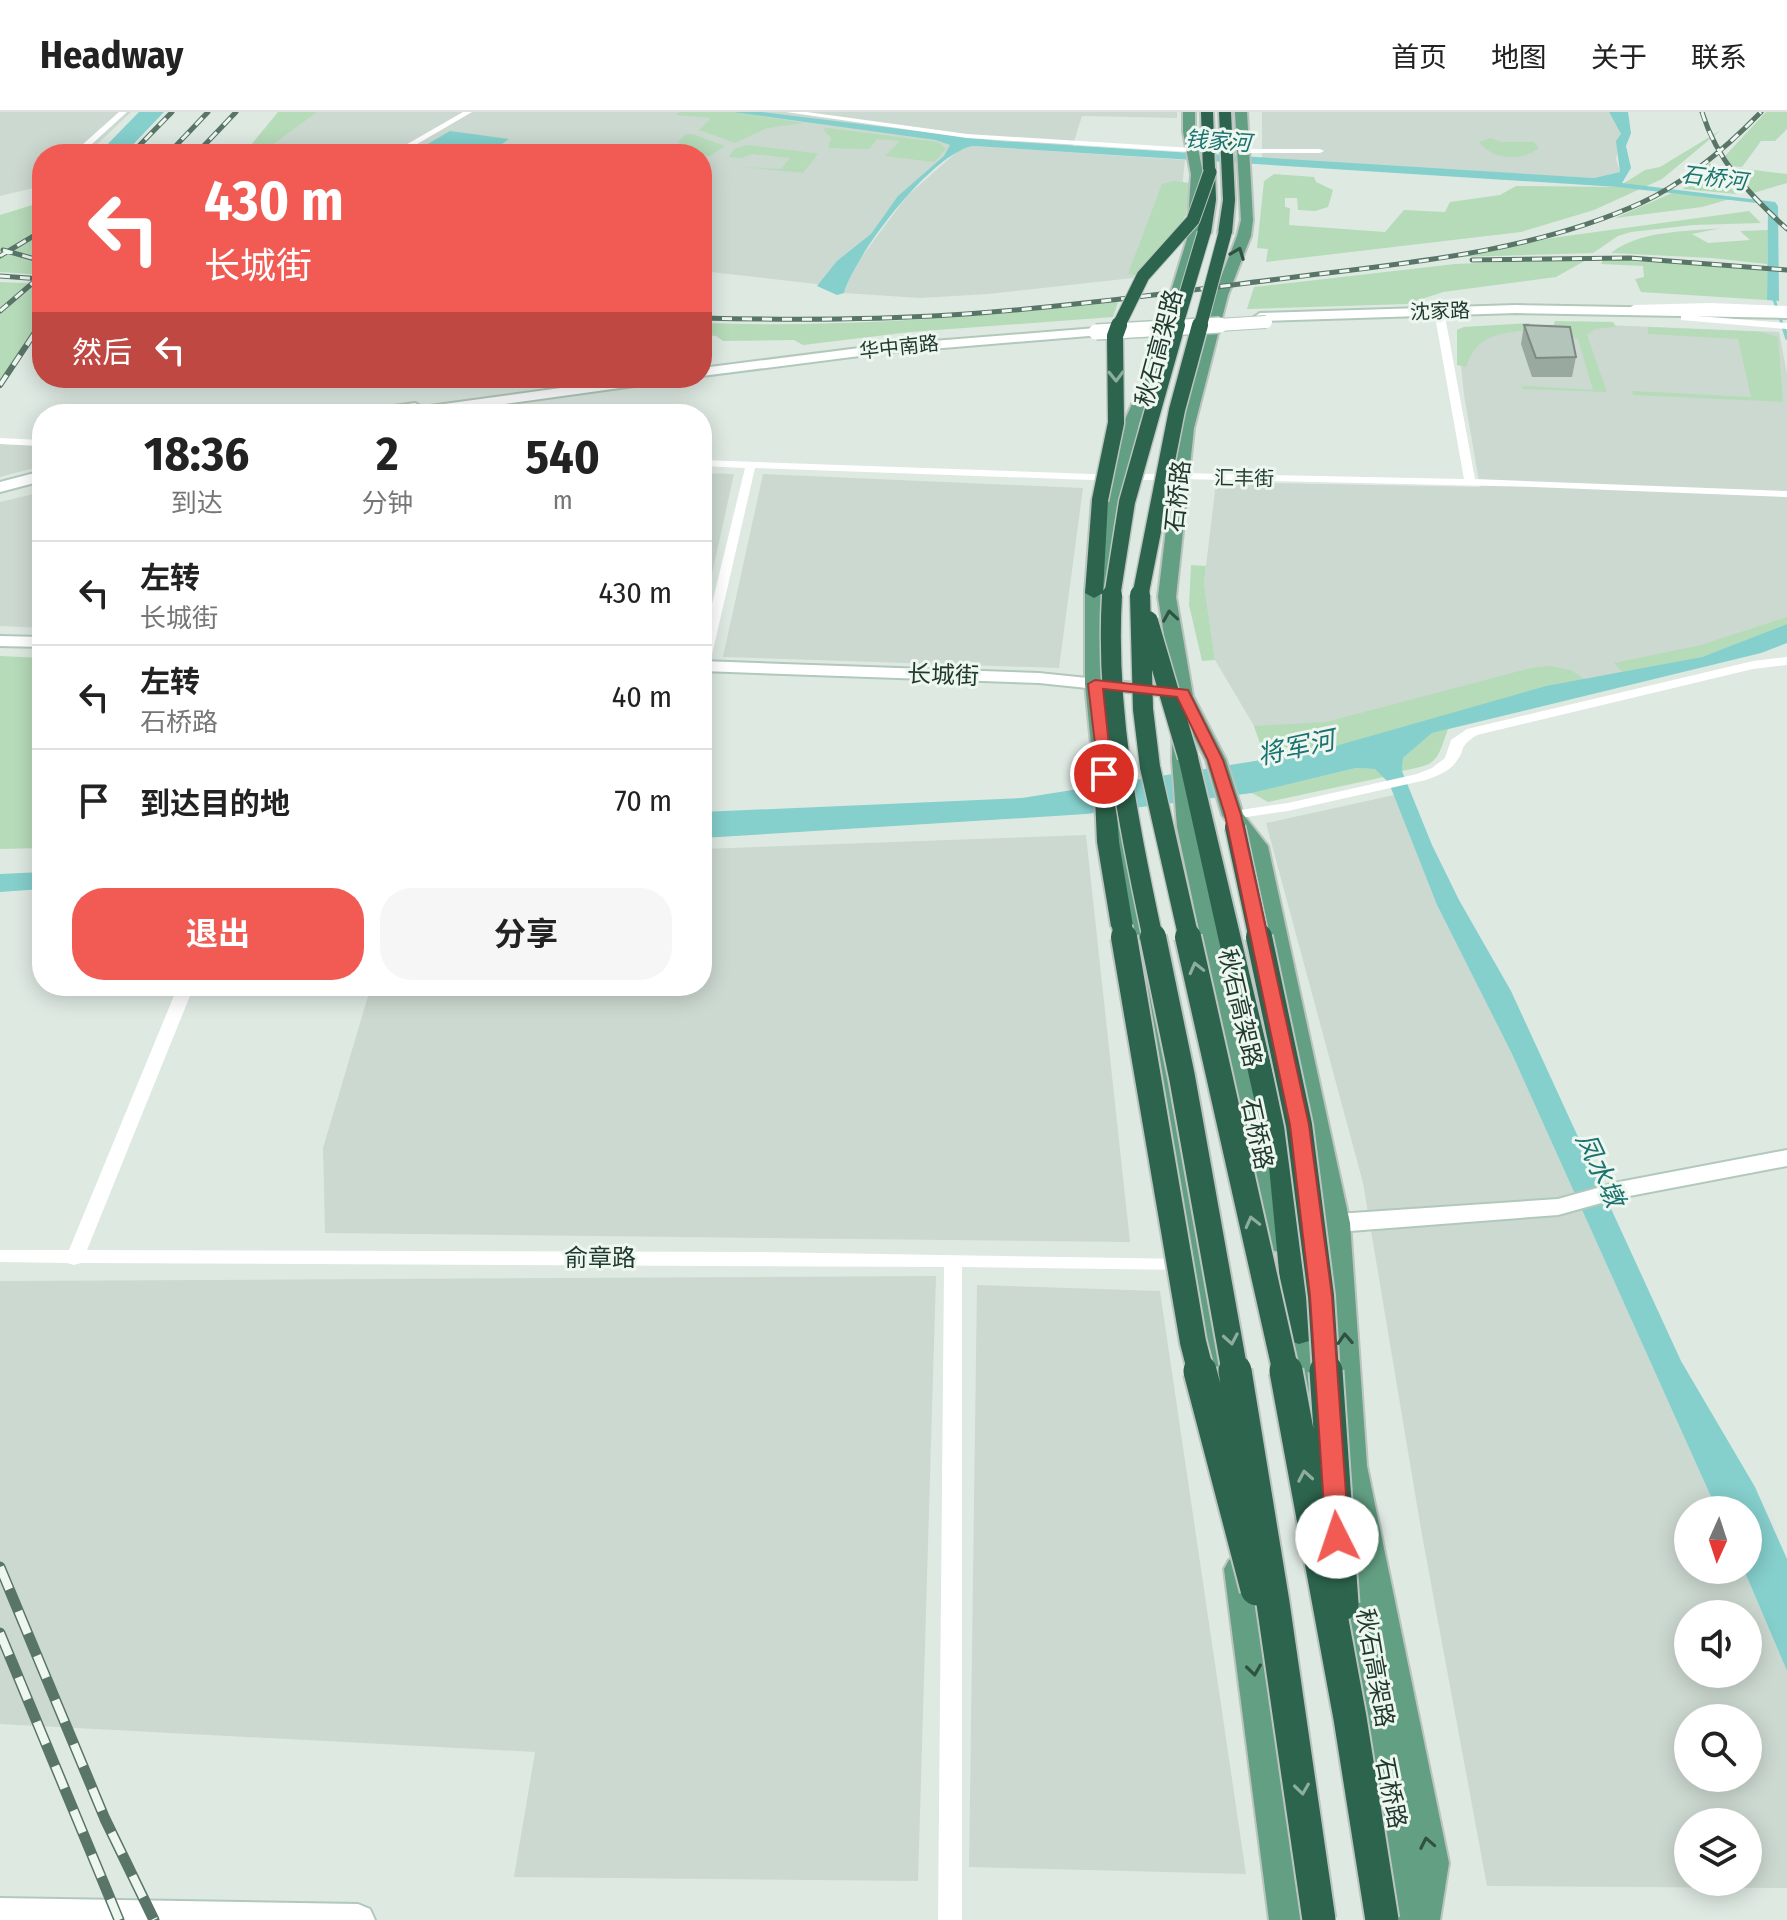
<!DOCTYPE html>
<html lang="zh">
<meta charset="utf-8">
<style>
:root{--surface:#fff;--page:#f6f6f6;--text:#222;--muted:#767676;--line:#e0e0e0;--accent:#f15b54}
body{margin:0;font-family:"Fira Sans Condensed","Noto Sans SC",sans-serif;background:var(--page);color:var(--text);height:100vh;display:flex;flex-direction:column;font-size:30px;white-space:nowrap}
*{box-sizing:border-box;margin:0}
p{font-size:26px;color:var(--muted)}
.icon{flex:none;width:44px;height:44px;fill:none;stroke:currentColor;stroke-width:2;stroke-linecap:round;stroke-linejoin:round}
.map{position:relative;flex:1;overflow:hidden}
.side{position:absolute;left:32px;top:292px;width:680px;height:592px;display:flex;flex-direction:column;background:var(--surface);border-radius:32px;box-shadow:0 4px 20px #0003}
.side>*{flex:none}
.guide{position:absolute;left:32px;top:32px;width:680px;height:244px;border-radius:32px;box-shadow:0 4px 20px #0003;background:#f15b54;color:#fff;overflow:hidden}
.needle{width:52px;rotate:183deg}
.fabs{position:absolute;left:1674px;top:1384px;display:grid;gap:16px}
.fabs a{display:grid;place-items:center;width:88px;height:88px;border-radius:50%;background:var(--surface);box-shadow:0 4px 20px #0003;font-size:40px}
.pin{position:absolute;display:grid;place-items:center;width:68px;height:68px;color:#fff;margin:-34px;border:4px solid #fff;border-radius:50%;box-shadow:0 2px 8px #0007}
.me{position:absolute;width:88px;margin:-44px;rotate:356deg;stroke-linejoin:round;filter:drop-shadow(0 0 6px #0008)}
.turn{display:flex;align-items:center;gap:28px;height:168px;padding:0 40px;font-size:36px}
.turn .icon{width:104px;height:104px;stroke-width:2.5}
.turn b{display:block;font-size:56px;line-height:68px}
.then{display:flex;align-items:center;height:76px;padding:0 40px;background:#0003;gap:16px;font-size:30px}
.eta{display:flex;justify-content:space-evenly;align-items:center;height:136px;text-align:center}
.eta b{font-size:48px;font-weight:700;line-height:56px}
.cta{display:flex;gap:16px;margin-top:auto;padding:16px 40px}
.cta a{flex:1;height:92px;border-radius:32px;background:var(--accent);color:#fff;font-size:32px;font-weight:700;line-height:92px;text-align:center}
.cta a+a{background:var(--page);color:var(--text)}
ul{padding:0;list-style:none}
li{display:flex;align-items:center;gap:24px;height:104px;padding:0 40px;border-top:2px solid var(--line)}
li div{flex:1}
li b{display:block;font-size:30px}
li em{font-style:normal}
header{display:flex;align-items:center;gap:48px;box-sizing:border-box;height:112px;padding:0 40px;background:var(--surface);border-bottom:2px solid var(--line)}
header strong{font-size:38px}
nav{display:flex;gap:44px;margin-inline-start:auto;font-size:28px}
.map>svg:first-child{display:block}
</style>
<header>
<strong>Headway</strong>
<nav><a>首页</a><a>地图</a><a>关于</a><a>联系</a></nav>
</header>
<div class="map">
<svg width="1787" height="1808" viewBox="0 0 1787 1808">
<rect width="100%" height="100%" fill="#dee9e2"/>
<!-- built -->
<path fill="#ccd9d0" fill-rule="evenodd" d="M0 0H131L87 42H42V74L0 84Z
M288 0H1177V6L1082 4 1072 36 964 30 902 85 833 174 702 159V42H263Z
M1262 0H1609L1621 22 1616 47 1620 60 1594 66 1262 47Z
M973 34 1185 48 1179 104 1133 166 988 182 920 186 844 181 854 155 907 84 959 38Z
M1580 212 1779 220 1787 262V512L1702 545 1266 648 1254 614 1215 548 1204 471 1216 370 1480 375 1464 283 1457 218 1464 215Z
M0 332 42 334V354L0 365Z
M702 361 734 362 702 507Z
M763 362 1083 376 1059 556 723 545Z
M42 380V516L0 514V390Z
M1394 683 1437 793 1512 942 1717 1398H1688V1458H1744L1787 1559V1776L1487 1774 1422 1423 1363 1071 1266 711ZM1688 1502H1748V1562H1688ZM1688 1606H1748V1666H1688ZM1688 1710H1748V1770H1688Z
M1086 723 1130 1130 325 1121 323 1036 371 874H702V737Z
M936 1164 918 1769 514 1765 535 1640 0 1612V1169Z
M977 1173 1160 1179 1246 1762 969 1755Z"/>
<!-- green -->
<path fill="#b6dbb9" d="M278 0H317L272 33 293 35 280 42H248L251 33Z
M680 0H733L804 11 767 16 735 31 699 18 711 6 675 3Z
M1766 0H1787V17L1775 29H1761L1742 55 1730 54 1724 45Z
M828 16 938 30 946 37 934 50 885 44 900 29 877 27 869 37 828 36 831 26 823 17Z
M1721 18 1662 67 1594 98 1521 120 1266 150 1268 137 1257 136 1264 69 1274 62 1314 65 1316 70 1333 78 1328 95 1315 99 1298 98 1297 86H1285V95L1290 96 1289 113 1385 120 1404 98 1445 100 1450 90 1500 83 1516 74 1618 75 1645 58 1660 55Z
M686 22H692L725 34 710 44 684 42 687 36 678 30Z
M1491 26 1501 30H1534L1539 36C1522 50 1492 48 1479 30Z
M747 33 814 41 818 42 803 61 743 55 781 57 790 46 752 42 741 46 729 45 734 37Z
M1710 51 1736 82 1683 77Z
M1730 55 1787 62V71L1750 82Z
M1174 69 1190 71 1186 103 1161 144 1143 164 1128 162 1162 72Z
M1672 81 1730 87 1702 95 1615 106Z
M42 90V163L0 160V103Z
M1749 99 1761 111 1693 113 1631 120 1618 124 1593 141 1461 145 1552 126Z
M1721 116 1692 122 1708 131 1750 128 1740 119 1768 118 1767 152 1712 146 1611 141C1640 118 1685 120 1721 116Z
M1588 147 1556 165 1443 180 1407 192 1247 197 1254 175 1455 152Z
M1603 148 1690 151 1767 159V188L1641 180 1635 167 1644 165 1643 154 1601 152Z
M0 170 42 172V217L0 272Z
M1118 190 1113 205 910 220 803 233 794 228 723 229 716 224 702 223V211C842 216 980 205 1118 190Z
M1555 209 1613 210 1616 215 1595 217 1587 223 1607 280 1523 277 1522 274 1593 278 1578 227 1552 219Z
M1529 211 1532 218C1500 221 1477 222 1466 255L1457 253V218L1464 215Z
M1648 215 1762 220 1778 225 1783 290 1633 283 1632 279 1751 285 1738 227 1648 222Z
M1191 453 1206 454 1204 471 1215 548 1202 549 1189 493Z
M1787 505V512L1702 545 1622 560 1614 551 1701 533Z
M0 544 42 546V736L0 737Z
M1550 554 1571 558 1584 567 1546 574 1350 631 1266 648 1254 614 1326 610 1531 556Z
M1448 617C1436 651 1438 652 1402 659L1403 646 1432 621Z
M1356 656 1375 657 1384 665 1268 690 1252 681Z"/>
<!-- water -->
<path fill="#85cfcc" d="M139 0H164L124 42H98Z
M733 0H761L998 29 1594 66 1620 60 1616 29 1621 22 1609 0H1628L1631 21 1626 34 1631 56 1622 71 1775 90 1778 94 1779 189 1767 188 1768 96 1765 92 1618 75 973 34C932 41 855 142 844 181L837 183 817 174 837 149 871 122 898 84 944 44 950 33 936 28Z
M450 19 509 27 488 42 426 33Z
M1787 512V531L1761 541 1432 621 1403 646 1402 659 1432 733 1459 788 1511 879 1681 1249 1755 1375 1787 1447V1559L1744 1458H1748V1398H1717L1512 942 1437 793 1389 671 1375 657 1356 656 1252 681 1086 702 702 726V700L1022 686 1318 639 1546 574 1702 545Z
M42 760V777L0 780V762Z"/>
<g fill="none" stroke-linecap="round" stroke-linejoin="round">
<!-- stream-far1 -->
<path stroke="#85cfcc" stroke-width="3" d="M1773 184 1783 215"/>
<!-- stream -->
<path stroke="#85cfcc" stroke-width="4" d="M1783 213 1787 226"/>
<!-- secondary casing -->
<g stroke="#b1c9bb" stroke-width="4">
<path id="secondary" d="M1516 193 1787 198V206L1516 201 1260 209 1254 205 1260 201Z
M1096 216 1101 217V223L883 241 702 264V256L883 233Z
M633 266H670L663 270 432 302H359L366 298 415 291 422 295Z
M42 359V369L0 380V370Z
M0 524 42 525V535L0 534Z
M702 549 1039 561 1183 576 1192 581 1183 586 1039 571 702 559Z
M1787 1038V1054L1619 1086 1558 1103 1337 1120 1328 1117 1325 1111 1328 1105 1337 1102 1558 1087 1619 1070Z
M0 1786 358 1792 370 1797 375 1808H0Z"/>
</g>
<!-- primary casing -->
<g stroke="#bcc4c0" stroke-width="4">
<path id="primary" d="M1183 0H1195V20L1203 62 1201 127 1160 261 1139 312 1103 481 1105 572 1114 662 1214 1152 1232 1282 1227 1290 1217 1293 1207 1290 1202 1282 1186 1152 1094 662 1085 572V481L1123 312 1146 261 1187 127 1191 62 1183 20Z
M1235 0H1247L1253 108 1251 124 1228 183 1194 316 1176 485 1193 584 1226 648 1243 702 1268 734 1350 1111 1367 1354 1449 1751 1440 1808H1399L1332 1469 1337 1460 1348 1456 1357 1459 1337 1354 1324 1111 1246 735 1222 703 1206 648 1192 621 1199 715 1294 1131 1290 1138 1280 1140 1270 1138 1266 1131 1177 715 1172 648 1173 581 1158 485 1178 316 1214 183 1237 124 1241 108Z
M1294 1189 1304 1192 1308 1199 1332 1316 1328 1324 1317 1327 1306 1324 1302 1316 1280 1199 1284 1192Z
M1240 1444 1251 1448 1256 1457 1305 1808H1269L1224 1457 1229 1448Z"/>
</g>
<!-- highway casing -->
<g stroke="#bcc4c0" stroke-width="4">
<path id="highway" d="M1201 0H1213L1216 88 1211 121 1204 125 1197 121 1204 88Z
M1219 0H1231L1235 88 1232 121 1225 125 1218 121 1223 88Z
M1100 383 1108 388 1103 481 1094 486 1085 481 1092 388Z
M1188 639 1198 645 1295 1054 1313 1222 1309 1229 1299 1232 1289 1229 1285 1222 1269 1054 1178 645Z
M1104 656 1114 662 1119 730 1133 814 1130 819H1114L1111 814 1097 730 1094 662Z"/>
</g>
<!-- street -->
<path fill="#fff" fill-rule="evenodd" d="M119 0H127L81 42H72Z
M463 0H472L400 42H390Z
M786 0H807L967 22 1192 36 1196 38 1192 40 967 26Z
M1243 37H1320L1324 39 1320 41H1240Z
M42 66V71L37 72 33 70Z
M1710 191 1787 194V200L1710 197 1634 199 1629 196 1634 193Z
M1439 196 1444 199 1475 367 1787 379V385L1533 375 1180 367 1119 369 755 356 708 560 702 564V533L745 356 702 354V348L1119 363 1180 361 1464 367 1434 199Z
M1684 203 1787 211V217L1681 208V204Z
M0 326 42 328V334L0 332Z
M1787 545V553L1753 557 1477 623C1457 636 1467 636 1456 650 1449 660 1436 664 1426 668L1288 699 1233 707 1226 703 1233 699 1288 691 1417 662 1432 656 1445 646 1451 628 1467 617 1753 549Z
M178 874H194L87 1138 758 1140 1192 1147 1195 1152 1192 1157 1186 1158 962 1155V1808H938L944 1155 81 1151 74 1153 67 1151 0 1150V1138H69Z"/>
<!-- secondary -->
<use href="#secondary" fill="#fff" fill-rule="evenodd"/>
<!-- primary -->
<use href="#primary" fill="#629f83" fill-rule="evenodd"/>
<!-- highway -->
<use href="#highway" fill="#2c644d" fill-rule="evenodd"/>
<!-- rail-far2 casing -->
<g stroke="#597568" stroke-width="5">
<path id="rail-far2" d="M1702 0C1717 49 1750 83 1787 117
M131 42 172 0
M168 42 208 0
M196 42 236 0
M3 138 42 149
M0 144 42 119
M1472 148 1630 146 1787 158
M0 164 42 167
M0 199 42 163
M702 206C785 208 868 208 950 203 1063 196 1175 180 1287 166 1406 151 1530 141 1641 91 1687 70 1726 36 1761 0
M38 215 42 209"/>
</g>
<!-- rail-far1 casing -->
<g stroke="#597568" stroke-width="6">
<path id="rail-far1" d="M0 273 40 213"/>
</g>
<!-- rail casing -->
<g stroke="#597568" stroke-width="11">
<path id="rail" d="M0 1455 105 1707 154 1808
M0 1521 119 1808"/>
</g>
<!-- rail-far2 -->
<use href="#rail-far2" stroke="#eef6f0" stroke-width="3" stroke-dasharray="10" stroke-linecap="butt"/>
<!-- rail-far1 -->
<use href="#rail-far1" stroke="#eef6f0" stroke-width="4" stroke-dasharray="12" stroke-linecap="butt"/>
<!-- rail -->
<use href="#rail" stroke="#eef6f0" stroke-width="8" stroke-dasharray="24" stroke-linecap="butt"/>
<!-- secondary-bridge-far1 casing -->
<g stroke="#b1c9bb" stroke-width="14" stroke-linecap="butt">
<path id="secondary-bridge-far1" d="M1186 215 1266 210"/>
</g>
<!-- secondary-bridge casing -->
<g stroke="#b1c9bb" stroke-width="18" stroke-linecap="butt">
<path id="secondary-bridge" d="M1096 220 1220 213"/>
</g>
<!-- highway-bridge-far4 casing -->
<g stroke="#bcc4c0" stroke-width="15" stroke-linecap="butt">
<path id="highway-bridge-far4" d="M1118 215 1143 164 1193 108 1210 60
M1176 215 1204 121
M1200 215 1225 121"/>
</g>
<!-- highway-bridge-far3 casing -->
<g stroke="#bcc4c0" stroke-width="19" stroke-linecap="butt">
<path id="highway-bridge-far3" d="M1100 388 1116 311 1115 224 1119 213
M1112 485 1127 390 1177 213
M1140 485 1177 298 1200 213"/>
</g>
<!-- highway-bridge-far2 casing -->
<g stroke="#bcc4c0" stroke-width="23" stroke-linecap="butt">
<path id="highway-bridge-far2" d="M1112 483C1105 598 1129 716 1153 827
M1140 483 1143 597 1150 655 1189 827
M1148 509 1188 645
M1235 715 1259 827
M1122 814 1124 827"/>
</g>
<!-- highway-bridge-far1 casing -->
<g stroke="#bcc4c0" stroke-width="30" stroke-linecap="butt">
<path id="highway-bridge-far1" d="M1124 825 1193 1230 1201 1261
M1153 825 1182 965 1235 1261
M1188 825 1286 1261
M1259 825 1299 1013 1321 1184 1326 1261"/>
</g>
<!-- highway-bridge casing -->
<g stroke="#bcc4c0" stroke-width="37" stroke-linecap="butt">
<path id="highway-bridge" d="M1200 1259 1257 1477
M1235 1259 1273 1491 1319 1808
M1286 1259 1350 1606 1382 1808
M1326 1259 1342 1492"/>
</g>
<!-- secondary-bridge-far1 -->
<use href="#secondary-bridge-far1" stroke="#fff" stroke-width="12"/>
<!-- secondary-bridge -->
<use href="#secondary-bridge" stroke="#fff" stroke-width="15"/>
<!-- highway-bridge-far4 -->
<use href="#highway-bridge-far4" stroke="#2c644d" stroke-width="13"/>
<!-- highway-bridge-far3 -->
<use href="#highway-bridge-far3" stroke="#2c644d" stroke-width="16"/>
<!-- highway-bridge-far2 -->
<use href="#highway-bridge-far2" stroke="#2c644d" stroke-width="20"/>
<!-- highway-bridge-far1 -->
<use href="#highway-bridge-far1" stroke="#2c644d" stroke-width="26"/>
<!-- highway-bridge -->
<use href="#highway-bridge" stroke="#2c644d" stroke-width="33"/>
</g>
<!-- wall -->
<path fill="#9aa9a0" d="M1524 213 1576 245 1572 265H1532L1521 232Z"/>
<!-- building -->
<path fill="#b3c4ba" stroke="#7d8982" stroke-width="2" d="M1524 213 1570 215 1576 245 1536 246Z"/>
<!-- one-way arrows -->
<defs><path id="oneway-chevron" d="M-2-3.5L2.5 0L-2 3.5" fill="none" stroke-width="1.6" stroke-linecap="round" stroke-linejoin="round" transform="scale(2)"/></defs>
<g stroke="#305242">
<use href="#oneway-chevron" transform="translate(1238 141) rotate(-69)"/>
<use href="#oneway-chevron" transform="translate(1170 504) rotate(-99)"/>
<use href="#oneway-chevron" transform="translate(1345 1227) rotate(-93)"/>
<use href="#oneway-chevron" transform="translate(1254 1558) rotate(82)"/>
<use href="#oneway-chevron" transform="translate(1427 1731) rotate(-101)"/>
</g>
<g stroke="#8dad9e">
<use href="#oneway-chevron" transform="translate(1116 264) rotate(89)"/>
<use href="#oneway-chevron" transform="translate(1196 856) rotate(-104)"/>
<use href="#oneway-chevron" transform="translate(1252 1110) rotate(-104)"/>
<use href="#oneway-chevron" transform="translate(1231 1227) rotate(80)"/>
<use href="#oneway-chevron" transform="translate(1305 1364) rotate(-100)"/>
<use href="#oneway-chevron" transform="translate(1302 1677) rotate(82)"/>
</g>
<!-- route -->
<path fill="#f15b54" stroke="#9d3b37" stroke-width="2" d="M1095 568 1188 578 1223 648 1241 703 1309 1013 1332 1184 1349 1425 1346 1432 1337 1435 1329 1432 1326 1425 1310 1184 1290 1013 1225 703 1208 648 1177 585 1103 577 1112 662 1104 667 1099 666 1088 572Z"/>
<g text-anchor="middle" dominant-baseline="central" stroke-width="6" stroke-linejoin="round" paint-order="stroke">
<!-- far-street labels -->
<g font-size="20" fill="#1f392d" stroke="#eef6f0">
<text transform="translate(1440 199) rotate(-2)">沈家路</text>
<text transform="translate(899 235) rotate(-6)">华中南路</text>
<text transform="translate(1244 366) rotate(1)">汇丰街</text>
</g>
<!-- far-water labels -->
<g font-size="22" font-style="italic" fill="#1b7370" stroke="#eef6f0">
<text transform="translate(1218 29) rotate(4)">钱家河</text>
<text transform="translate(1714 66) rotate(7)">石桥河</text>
</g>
<!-- street labels -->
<g font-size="24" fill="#1f392d" stroke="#eef6f0">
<text transform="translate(1159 236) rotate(-75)">秋石高架路</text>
<text transform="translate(1178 384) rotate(-84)">石桥路</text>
<text transform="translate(943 563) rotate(2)">长城街</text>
<text transform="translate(1240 896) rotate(77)">秋石高架路</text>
<text transform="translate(1257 1022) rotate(78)">石桥路</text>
<text x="600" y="1146">俞章路</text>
<text transform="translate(1375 1556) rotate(80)">秋石高架路</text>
<text transform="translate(1391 1681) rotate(79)">石桥路</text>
</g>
<!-- water labels -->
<g font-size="26" font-style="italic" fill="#1b7370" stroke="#eef6f0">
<text transform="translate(1296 636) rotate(-12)">将军河</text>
<text transform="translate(1600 1058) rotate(65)">凤水墩</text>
</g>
</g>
</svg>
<div class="fabs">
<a><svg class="needle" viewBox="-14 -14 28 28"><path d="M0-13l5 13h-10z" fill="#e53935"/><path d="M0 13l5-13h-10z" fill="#767676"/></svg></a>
<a><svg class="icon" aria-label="sound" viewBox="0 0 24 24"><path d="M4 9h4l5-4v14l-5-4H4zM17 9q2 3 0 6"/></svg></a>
<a><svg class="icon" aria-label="search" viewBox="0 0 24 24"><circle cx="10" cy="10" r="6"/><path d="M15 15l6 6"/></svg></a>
<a><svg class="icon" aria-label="layers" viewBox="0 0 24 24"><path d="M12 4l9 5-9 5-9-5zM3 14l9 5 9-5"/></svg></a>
</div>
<div class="pin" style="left:1104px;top:662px;background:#d93025"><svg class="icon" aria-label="arrive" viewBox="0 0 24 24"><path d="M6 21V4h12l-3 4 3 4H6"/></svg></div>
<svg class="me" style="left:1337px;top:1425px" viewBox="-20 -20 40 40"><circle r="19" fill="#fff"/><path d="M0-13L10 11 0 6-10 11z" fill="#f15b54"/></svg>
<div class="guide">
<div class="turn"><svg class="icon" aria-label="left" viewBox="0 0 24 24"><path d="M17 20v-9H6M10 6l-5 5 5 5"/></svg><div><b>430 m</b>长城街</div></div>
<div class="then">然后<svg class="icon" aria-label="left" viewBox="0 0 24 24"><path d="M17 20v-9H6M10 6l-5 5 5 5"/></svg></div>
</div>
<section class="side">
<div class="eta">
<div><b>18:36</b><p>到达</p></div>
<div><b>2</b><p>分钟</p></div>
<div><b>540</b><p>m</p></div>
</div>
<ul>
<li><svg class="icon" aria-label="left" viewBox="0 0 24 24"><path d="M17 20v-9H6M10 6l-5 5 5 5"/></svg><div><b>左转</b><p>长城街</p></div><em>430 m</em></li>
<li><svg class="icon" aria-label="left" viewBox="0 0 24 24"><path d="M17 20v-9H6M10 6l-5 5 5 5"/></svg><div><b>左转</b><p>石桥路</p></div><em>40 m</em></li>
<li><svg class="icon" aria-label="arrive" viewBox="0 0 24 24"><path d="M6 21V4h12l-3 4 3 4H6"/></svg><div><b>到达目的地</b></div><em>70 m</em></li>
</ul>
<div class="cta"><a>退出</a><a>分享</a></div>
</section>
</div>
